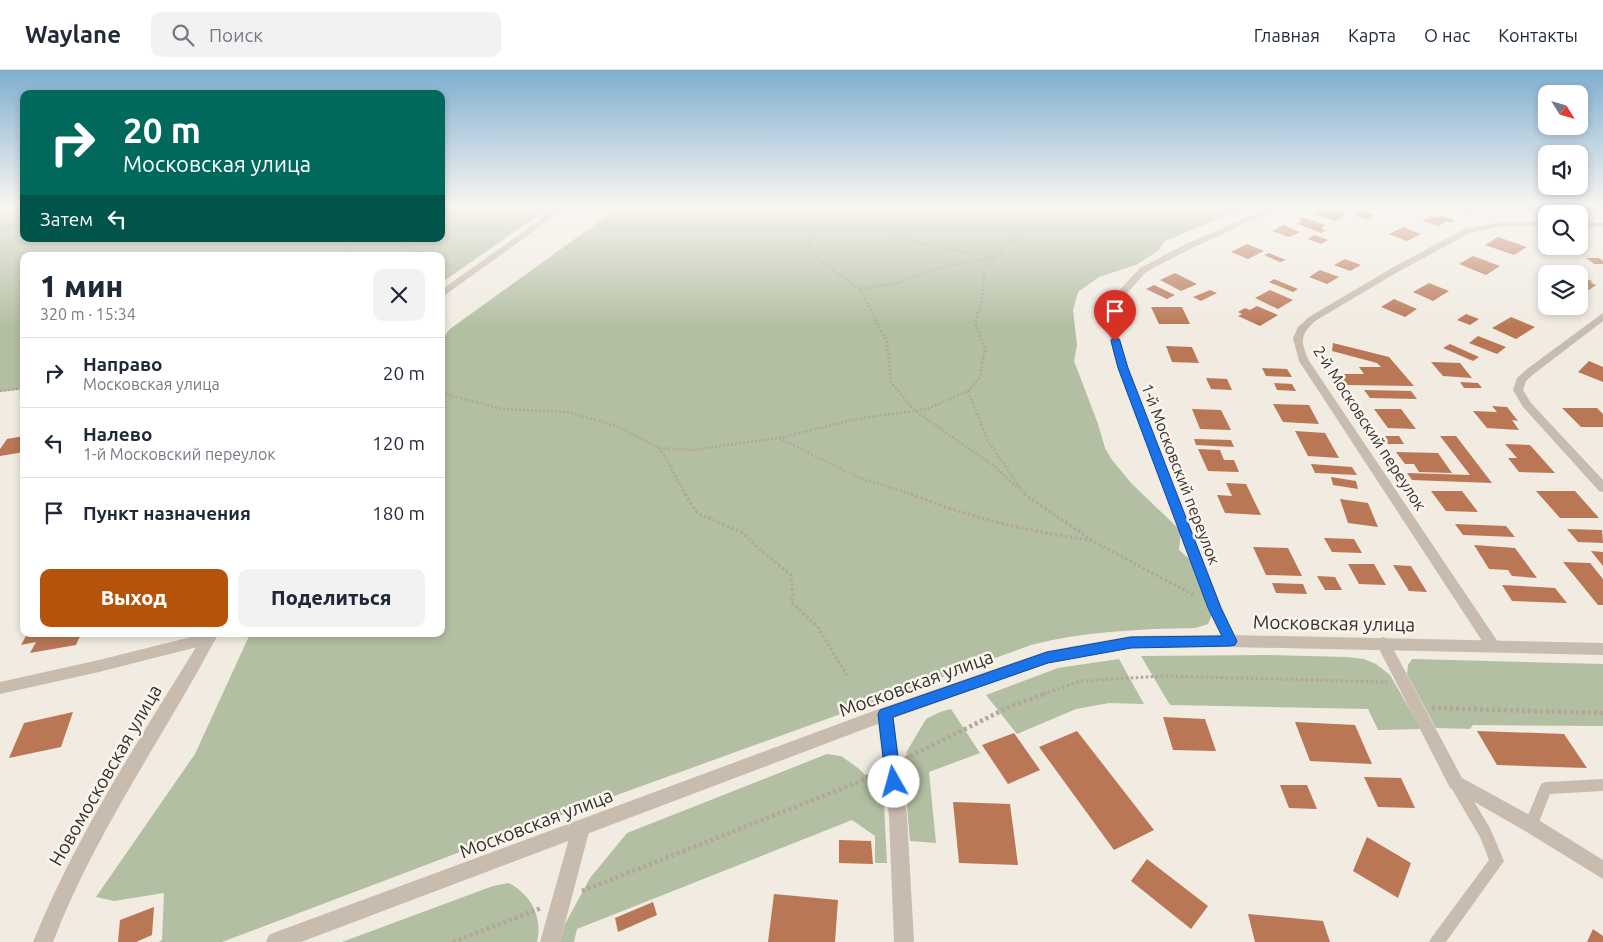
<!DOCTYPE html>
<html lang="ru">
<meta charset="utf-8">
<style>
:root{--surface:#fff;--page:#f2f2f3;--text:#1f2937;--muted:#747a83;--line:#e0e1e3;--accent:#b45309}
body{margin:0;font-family:Ubuntu,sans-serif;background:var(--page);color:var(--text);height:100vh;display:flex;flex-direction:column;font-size:19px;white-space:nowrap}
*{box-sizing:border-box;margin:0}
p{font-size:16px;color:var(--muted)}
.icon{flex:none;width:28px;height:28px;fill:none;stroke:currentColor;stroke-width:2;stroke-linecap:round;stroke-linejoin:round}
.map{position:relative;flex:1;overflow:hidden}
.panel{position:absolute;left:20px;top:182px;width:425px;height:385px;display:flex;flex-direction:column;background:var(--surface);border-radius:10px;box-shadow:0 2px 8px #0003}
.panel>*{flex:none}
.top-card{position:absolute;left:20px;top:20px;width:425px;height:152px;border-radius:10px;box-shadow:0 2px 8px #0003;background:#00695c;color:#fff;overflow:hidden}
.needle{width:32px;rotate:127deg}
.tools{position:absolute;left:1538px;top:15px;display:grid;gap:10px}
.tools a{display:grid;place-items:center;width:50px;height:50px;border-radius:10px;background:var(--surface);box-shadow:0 2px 8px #0003;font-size:25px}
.pin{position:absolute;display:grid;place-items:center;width:42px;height:42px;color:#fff;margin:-51px -21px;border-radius:50% 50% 50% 0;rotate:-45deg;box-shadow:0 0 5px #0007}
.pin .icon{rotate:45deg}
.me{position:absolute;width:55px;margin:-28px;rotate:353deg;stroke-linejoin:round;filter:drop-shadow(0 0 4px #0008)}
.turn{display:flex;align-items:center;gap:18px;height:105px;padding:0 20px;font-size:22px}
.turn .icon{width:65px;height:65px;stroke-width:2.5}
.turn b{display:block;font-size:35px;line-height:42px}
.then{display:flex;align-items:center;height:48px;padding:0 20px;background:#0003;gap:10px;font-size:19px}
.round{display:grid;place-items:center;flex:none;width:52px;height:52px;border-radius:10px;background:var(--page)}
.head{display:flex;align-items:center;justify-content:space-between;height:85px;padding:0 20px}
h1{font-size:30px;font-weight:800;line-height:38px}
.action{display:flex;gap:10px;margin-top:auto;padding:10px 20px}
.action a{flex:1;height:58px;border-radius:10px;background:var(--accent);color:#fff;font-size:20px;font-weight:800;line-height:58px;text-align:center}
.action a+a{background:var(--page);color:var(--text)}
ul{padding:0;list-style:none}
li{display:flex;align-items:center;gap:15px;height:70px;padding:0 20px;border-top:1px solid var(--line)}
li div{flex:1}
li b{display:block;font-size:19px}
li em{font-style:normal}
header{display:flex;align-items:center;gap:30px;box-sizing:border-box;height:70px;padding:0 25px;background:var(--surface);border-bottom:1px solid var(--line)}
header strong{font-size:24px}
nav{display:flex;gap:28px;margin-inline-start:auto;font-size:18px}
.search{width:350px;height:45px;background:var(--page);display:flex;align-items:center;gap:12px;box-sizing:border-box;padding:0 18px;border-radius:10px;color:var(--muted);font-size:19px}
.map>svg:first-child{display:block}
</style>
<header>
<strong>Waylane</strong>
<div class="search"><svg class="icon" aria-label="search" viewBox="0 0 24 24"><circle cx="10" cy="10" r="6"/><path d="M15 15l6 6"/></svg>Поиск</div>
<nav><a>Главная</a><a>Карта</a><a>О нас</a><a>Контакты</a></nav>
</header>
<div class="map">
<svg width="1603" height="872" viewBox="0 0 1603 872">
<rect width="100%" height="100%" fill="#f1ebe1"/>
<!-- green -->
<path fill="#b2bfa2" d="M0 135H24V169H441V135H553L441 213V186H24V319L0 322Z
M622 135H1254L1165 171 1158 181 1136 195 1099 207 1078 222 1073 240 1077 275 1074 291 1098 354 1105 378 1112 390 1132 414 1181 461 1179 480 1194 493 1213 542 1208 554 1195 558C1140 559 1085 561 1031 575L476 776 222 872H159L162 870 164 823 114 831 96 827 195 684 250 564H441V270L450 259Z
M1268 585 1347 587 1364 589 1376 594 1390 605 1421 659 1378 660 1368 639 1170 635 1141 586Z
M1119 589 1144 634 1109 633 1076 639 1017 664 986 625 1058 598Z
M1412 589 1603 594V656L1473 655 1470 659 1436 658 1407 604 1408 595Z
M951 639 980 683 929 702 936 773 910 771 904 703 907 681 926 649 940 642Z
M827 684 841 686 858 698 879 718 884 735 887 793H875V766L852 750 577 859 574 872H560L565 854 590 808 627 763Z
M509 813C531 825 543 847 537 872H342L493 816Z"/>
<!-- building -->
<path fill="#b97756" d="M1450 135H1472L1476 136 1468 142Z
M1520 135H1552L1559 141H1527Z
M1561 135H1577L1581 138H1575L1581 143H1571Z
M1585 135H1603V140H1591Z
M1328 137 1347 144 1335 151 1316 144Z
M1362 141 1374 145 1367 150 1355 146Z
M1441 145 1455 150 1451 153 1446 151 1438 156 1422 151 1430 146 1436 148Z
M1303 147 1325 155 1321 158 1326 160 1321 163 1297 154 1302 151 1298 150Z
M1283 155 1300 162 1289 167 1272 161Z
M1403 157 1421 164 1407 171 1389 164Z
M1314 165 1328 170 1321 174 1308 169Z
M1498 167 1527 177 1514 185 1485 175Z
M1247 174 1264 181 1248 189 1231 182Z
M1269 183 1286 190 1280 192 1264 185Z
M1473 186 1500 196 1486 205 1459 194Z
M1586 188H1599L1603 191V194H1594Z
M1345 189 1361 195 1350 201 1334 195Z
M1320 200 1339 207 1327 214 1309 207Z
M1175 203 1197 214 1181 221 1160 210Z
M1579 207 1592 211 1591 213 1596 215 1589 220 1579 217Z
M1274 209 1298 219 1293 222 1269 212Z
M1429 213 1449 221 1433 231 1413 222Z
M1154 215 1175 225 1167 229 1146 219Z
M1210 220 1217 223 1201 231 1193 227Z
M1270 220 1293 230 1278 239 1255 228Z
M1394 229 1417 239 1405 247 1381 237Z
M1257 236 1278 245 1260 256 1238 246 1242 244 1238 242 1245 238 1250 240Z
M1151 237H1182L1190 254H1159Z
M1466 244 1479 249 1470 255 1457 250Z
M1511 247 1535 257 1516 269 1492 258Z
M1478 266 1506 277 1497 284 1469 273Z
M1333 273 1389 287 1414 316 1346 315 1338 304H1364L1359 297H1381L1377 293 1332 281Z
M1450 274 1479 287 1473 291 1443 278Z
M1166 276 1192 277 1199 293 1172 292Z
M1589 291 1603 297V312L1578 302Z
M1431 292 1460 293 1472 308 1443 306Z
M1262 298 1287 299 1292 307 1266 306Z
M1206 308 1227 309 1232 320 1211 319Z
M1460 312 1478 313 1482 318H1464Z
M1274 313 1292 314 1296 321 1277 320Z
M1364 320 1411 321 1417 329 1370 328Z
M1273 334 1309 335 1319 354 1283 352Z
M1492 336 1507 337 1518 351 1512 350 1519 360 1487 358 1473 341 1497 342Z
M1562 338H1597L1603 344V357H1581Z
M1192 339 1221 340 1231 360 1200 359Z
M1374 339H1401L1416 359 1388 358Z
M1295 361 1325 363 1339 388 1308 386Z
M24 366V382L0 386V379L7 369Z
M1383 366H1399L1404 374H1388Z
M1440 366H1456L1492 413 1412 410 1407 403 1470 405Z
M1194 369 1231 370 1234 377 1196 375Z
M1505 374 1530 375 1555 403 1519 402 1508 388H1517Z
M1198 379 1220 380 1224 390H1234L1239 402 1208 401Z
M1396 382 1438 383 1452 403 1419 402 1414 394H1405Z
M1311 394 1352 397 1357 405 1315 403Z
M1331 407 1356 411 1358 419 1333 415Z
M1226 413 1246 414 1261 445 1225 443 1217 425 1232 426Z
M1431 421H1462L1478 442 1446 441Z
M1536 421H1575L1599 448H1560Z
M1340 429 1368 433 1378 457 1348 453Z
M1455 454 1506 456 1515 467 1463 465Z
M1567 459 1602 460 1603 473 1578 472Z
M1324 468 1354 469 1362 483 1332 482Z
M1474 475 1515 478 1537 508 1512 506 1508 500 1489 499Z
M1253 477 1288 478 1302 506 1266 505Z
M1591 481 1603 482V496Z
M1563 492 1590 493 1603 509V535H1598Z
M1348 494H1374L1386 515 1359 514Z
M1393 495 1411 496 1427 522 1409 521Z
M1317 506 1335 507 1342 520H1325Z
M1272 513 1303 514 1307 524 1276 523Z
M1502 515 1555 518 1567 533 1512 531Z
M27 564H81L76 575 30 583 36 572 21 575Z
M73 642 61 677 9 688 24 653Z
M1163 647 1205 649 1216 681 1173 680Z
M1295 652 1355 655 1372 694 1310 691Z
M1077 661 1154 760 1114 780 1039 677Z
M1477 661 1564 664 1587 698 1497 695Z
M1014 663 1040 700 1008 714 982 675Z
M1364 707 1401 708 1415 738 1378 737Z
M1280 715H1307L1317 739 1289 738Z
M953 732 1010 734 1018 795 959 793Z
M1367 767 1411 793 1398 828 1353 801Z
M839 770 871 771 873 794 839 793Z
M1147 789 1208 836 1191 859 1131 811Z
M774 824 838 830 835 872H768Z
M653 832 657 845 618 862 615 848Z
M154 837 152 865 136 872H118L120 850Z
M1248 844 1323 851 1330 872H1255Z
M1593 859 1603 866V872H1587Z"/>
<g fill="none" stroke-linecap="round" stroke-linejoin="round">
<!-- path-far2 -->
<path stroke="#b4a698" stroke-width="2.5" stroke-dasharray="2 2" stroke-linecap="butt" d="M809 135 814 150 809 177 827 196 860 219 887 272 891 312 915 341 994 396 1019 419
M848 135 869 146 889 161 918 173 995 188 945 196 898 213 860 219
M0 158 24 153
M392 169 429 186
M347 186 353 169
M441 192 457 198
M0 321 24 318
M968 321 980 307 985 279 975 253 983 226 984 200 1022 159 1018 141 1022 135
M441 323 502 339 567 342 617 356 659 378 691 380 779 368 857 349 927 339 968 321 988 371 1025 425
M779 368 860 408 914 425
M659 378C670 393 676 409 686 425"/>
<!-- path-far1 -->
<path stroke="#b4a698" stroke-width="3" stroke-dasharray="2.5 2.5" stroke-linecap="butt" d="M685 424 697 443 743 463 759 479 791 505 793 525 791 532 817 556 847 605
M911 424C970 448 1027 461 1090 470
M1024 424 1093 471 1195 526
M1043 624 1081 611 1163 606 1387 612"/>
<!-- path -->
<path stroke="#b4a698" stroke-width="4.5" stroke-dasharray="3 3" stroke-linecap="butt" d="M1432 638 1603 643
M905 689 1011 636 1047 623
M582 821 856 713 877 702
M453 872 541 838"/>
<!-- service -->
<path fill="#c8bcae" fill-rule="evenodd" d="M1456 708 1461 710 1490 758 1504 791 1446 872H1429L1432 867 1489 790 1480 767 1449 714 1451 710Z
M1603 709V721L1550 724 1536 760 1531 762 1526 760 1524 755 1541 714 1546 712Z"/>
<!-- minor -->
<path fill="#c8bcae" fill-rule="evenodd" d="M1274 135H1285L1190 179 1146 202 1120 231 1117 258 1128 298 1222 538 1237 571 1235 575 1230 577 1225 575 1208 538 1118 298 1107 258 1110 230 1140 198 1184 175Z
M1502 152H1546V156H1502L1470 163 1396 203 1315 251C1299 266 1301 272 1309 291L1498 572 1500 576 1498 580 1493 582 1488 580 1299 291 1293 268 1298 257 1309 247 1390 199 1464 159Z
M1579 153H1603V157H1579Z
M1603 243V251L1535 303 1526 311 1523 320 1531 333 1603 410V422L1599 421 1523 337 1513 320 1517 308 1527 299Z
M203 564H214L216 568 214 572 209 574 99 602 0 624V612L99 590Z
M1383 567 1388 569 1462 708 1537 749 1603 790V809L1525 761 1450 718 1376 573 1378 569Z
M885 637 891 639 893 644 907 746 914 872H894L889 746 877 644 879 639Z
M581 750 587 752 590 758 560 872H540L572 758 575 752Z"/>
<!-- tertiary -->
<path fill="#c8bcae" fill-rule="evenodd" d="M561 135H570L441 228V220Z
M204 564H218C164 667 95 762 53 872H33C77 763 143 664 204 564Z
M1230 565 1603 573V585L1230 577 1131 578 1048 593 891 649 301 872H266L269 865 276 862 879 639 1047 581 1131 566Z"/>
</g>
<!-- sky -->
<linearGradient id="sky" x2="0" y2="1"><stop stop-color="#7faed0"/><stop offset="0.53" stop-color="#f9f6f2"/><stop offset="1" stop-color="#f9f6f2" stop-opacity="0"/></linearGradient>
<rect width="1603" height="257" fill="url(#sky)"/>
<!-- route -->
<path fill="#1a73e8" stroke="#114b97" d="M1112 269H1119L1120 271 1128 298 1221 538 1237 571 1235 575 1230 576 1131 578 1048 593 893 647 901 712 899 717 894 719 888 717 886 712 878 644 880 640 1047 582 1131 567 1222 566 1208 538 1118 298 1111 271Z"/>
<g text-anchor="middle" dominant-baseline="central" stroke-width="5" stroke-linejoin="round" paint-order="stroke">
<!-- street labels -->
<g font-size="16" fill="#37302b" stroke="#f9f4ed">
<text transform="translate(1370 358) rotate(57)">2-й Московский переулок</text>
<text transform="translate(1181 404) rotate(69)">1-й Московский переулок</text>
</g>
<!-- near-street labels -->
<g font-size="19" fill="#37302b" stroke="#f9f4ed">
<text transform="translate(1334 553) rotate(1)">Московская улица</text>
<text transform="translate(916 613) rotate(-20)">Московская улица</text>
<text transform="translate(105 705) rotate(-60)">Новомосковская улица</text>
<text transform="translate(536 753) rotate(-21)">Московская улица</text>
</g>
</g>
</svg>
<div class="tools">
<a><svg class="needle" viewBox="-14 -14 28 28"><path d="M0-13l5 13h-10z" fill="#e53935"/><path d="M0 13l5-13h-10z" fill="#747a83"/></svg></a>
<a><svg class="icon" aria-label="sound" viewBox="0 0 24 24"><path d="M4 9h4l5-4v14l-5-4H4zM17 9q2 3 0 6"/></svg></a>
<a><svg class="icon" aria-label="search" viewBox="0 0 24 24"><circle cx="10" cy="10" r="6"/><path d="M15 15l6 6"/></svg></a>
<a><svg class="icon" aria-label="layers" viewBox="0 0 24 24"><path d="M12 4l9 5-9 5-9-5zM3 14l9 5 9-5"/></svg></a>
</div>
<div class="pin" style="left:1115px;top:271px;background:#d93025"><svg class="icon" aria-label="arrive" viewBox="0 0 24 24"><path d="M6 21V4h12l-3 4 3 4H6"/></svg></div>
<svg class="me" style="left:894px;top:712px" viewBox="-20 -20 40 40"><circle r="19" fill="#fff"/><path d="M0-13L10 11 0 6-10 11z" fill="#1a73e8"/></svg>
<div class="top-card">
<div class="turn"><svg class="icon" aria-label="right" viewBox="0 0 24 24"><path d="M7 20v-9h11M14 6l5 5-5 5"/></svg><div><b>20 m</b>Московская улица</div></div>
<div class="then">Затем<svg class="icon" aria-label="left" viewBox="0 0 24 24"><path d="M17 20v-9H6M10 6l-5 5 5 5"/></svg></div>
</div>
<section class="panel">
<div class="head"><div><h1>1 мин</h1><p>320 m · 15:34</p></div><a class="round"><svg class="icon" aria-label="close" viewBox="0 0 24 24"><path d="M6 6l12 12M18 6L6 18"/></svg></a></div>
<ul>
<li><svg class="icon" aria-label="right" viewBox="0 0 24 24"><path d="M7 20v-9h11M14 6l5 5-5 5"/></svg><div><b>Направо</b><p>Московская улица</p></div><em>20 m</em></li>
<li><svg class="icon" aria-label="left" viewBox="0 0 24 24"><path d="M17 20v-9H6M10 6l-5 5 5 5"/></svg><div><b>Налево</b><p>1-й Московский переулок</p></div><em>120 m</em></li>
<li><svg class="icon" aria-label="arrive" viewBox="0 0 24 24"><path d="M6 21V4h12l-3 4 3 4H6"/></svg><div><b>Пункт назначения</b></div><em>180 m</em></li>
</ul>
<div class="action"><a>Выход</a><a>Поделиться</a></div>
</section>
</div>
